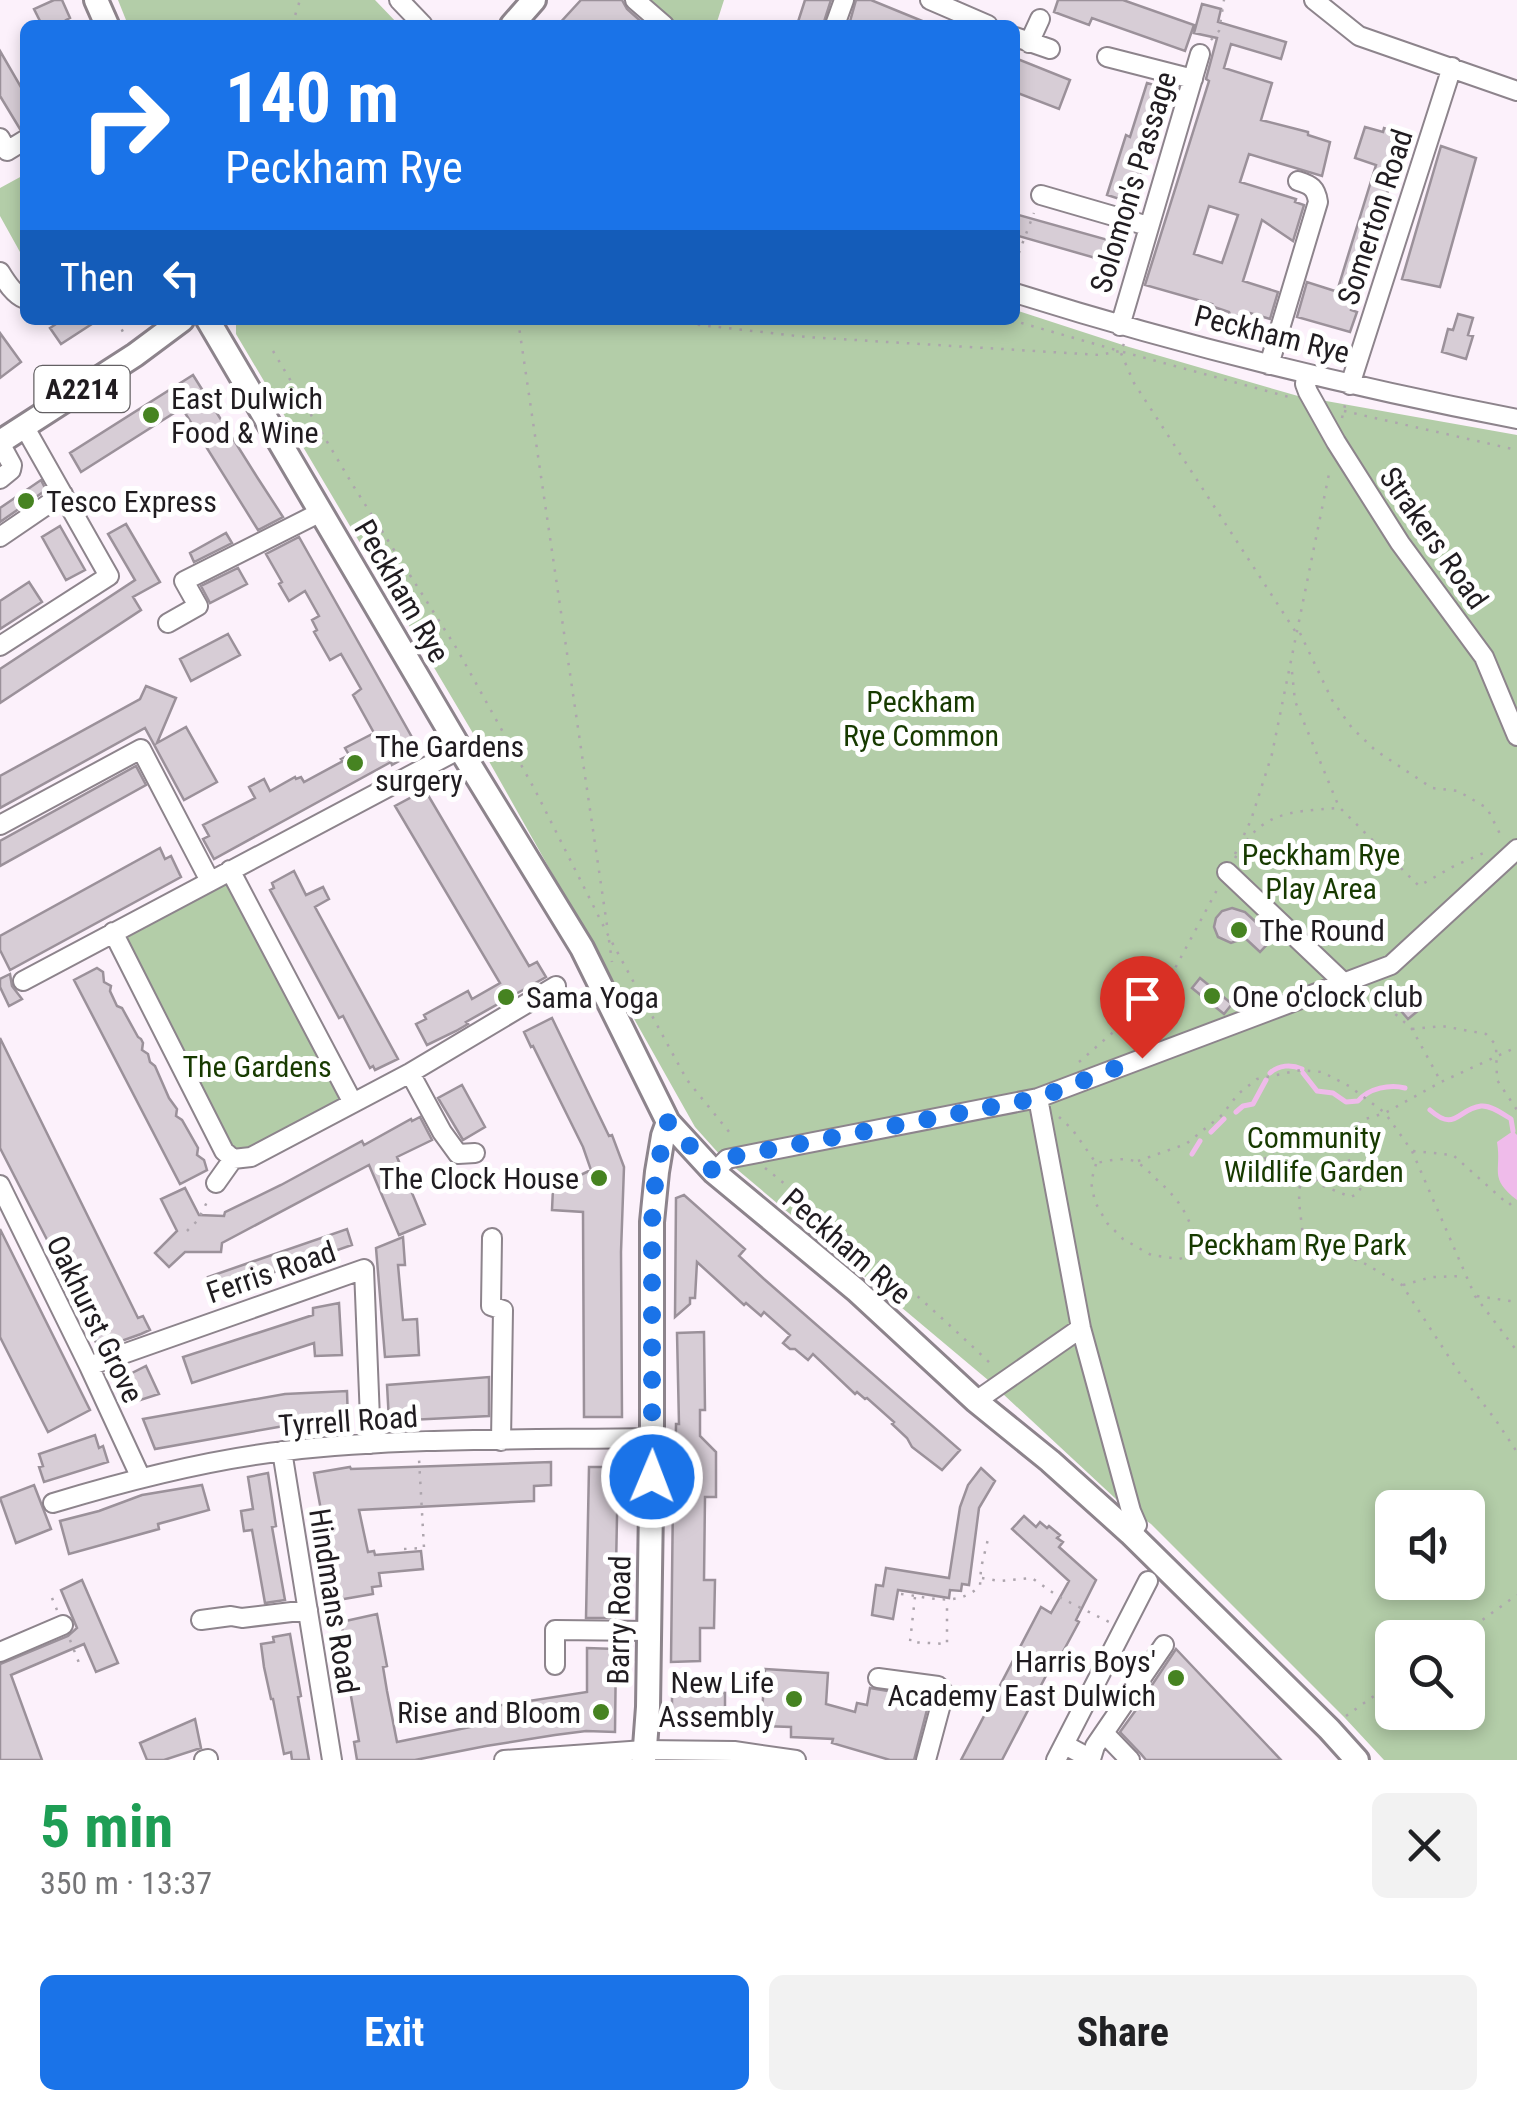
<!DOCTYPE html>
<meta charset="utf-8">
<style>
:root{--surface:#fff;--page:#f2f2f2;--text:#202124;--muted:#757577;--accent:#1a73e8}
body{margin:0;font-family:"Roboto Condensed",sans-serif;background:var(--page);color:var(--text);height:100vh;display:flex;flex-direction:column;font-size:38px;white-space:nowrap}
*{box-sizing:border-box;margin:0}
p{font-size:32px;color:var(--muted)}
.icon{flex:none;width:55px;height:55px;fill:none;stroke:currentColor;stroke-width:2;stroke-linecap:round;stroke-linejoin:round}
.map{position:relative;height:1760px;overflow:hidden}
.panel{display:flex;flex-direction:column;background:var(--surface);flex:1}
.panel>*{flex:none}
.guide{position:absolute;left:20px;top:20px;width:1000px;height:305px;border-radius:15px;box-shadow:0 5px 15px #0003;background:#1a73e8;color:#fff;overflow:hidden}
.tools{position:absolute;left:1375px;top:1490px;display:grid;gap:20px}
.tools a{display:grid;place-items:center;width:110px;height:110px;border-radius:15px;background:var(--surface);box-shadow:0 5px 15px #0003;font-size:50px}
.pin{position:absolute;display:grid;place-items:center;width:85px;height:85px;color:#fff;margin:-102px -42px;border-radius:50% 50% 50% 0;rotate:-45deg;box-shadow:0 0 10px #0007}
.pin .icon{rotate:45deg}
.me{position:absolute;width:110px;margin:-55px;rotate:1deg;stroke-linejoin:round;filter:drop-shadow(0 0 8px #0008)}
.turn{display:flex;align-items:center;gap:35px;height:210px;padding:0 40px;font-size:45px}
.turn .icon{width:130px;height:130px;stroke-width:2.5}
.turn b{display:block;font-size:70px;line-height:85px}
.then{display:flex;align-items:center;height:95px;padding:0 40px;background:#0003;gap:20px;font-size:38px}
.round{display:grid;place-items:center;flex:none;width:105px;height:105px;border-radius:15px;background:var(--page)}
.overview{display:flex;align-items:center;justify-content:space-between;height:170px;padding:0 40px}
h1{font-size:60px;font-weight:700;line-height:75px;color:#1e9e55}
.button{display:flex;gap:20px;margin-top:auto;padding:20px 40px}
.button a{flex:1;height:115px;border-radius:15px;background:var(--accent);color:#fff;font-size:40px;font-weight:700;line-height:115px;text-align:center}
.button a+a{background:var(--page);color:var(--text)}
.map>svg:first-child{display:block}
</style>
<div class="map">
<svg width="1517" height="1760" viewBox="0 0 1517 1760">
<rect width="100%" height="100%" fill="#fcf1fb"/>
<!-- green -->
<path fill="#b3cda8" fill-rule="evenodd" d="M118 0H375L399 25H128Z
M650 0H724L716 25H678Z
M22 176 25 182V261L0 216V188Z
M1015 310 1129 347 1298 396 1517 435V861L1503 858V861L1517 864V1760H1384L1344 1717 1151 1524 1117 1500 988 1380 721 1156 695 1127 477 740 236 334V320H1015ZM1392 1508H1468V1582H1392ZM1392 1638H1468V1712H1392Z
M229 878 346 1100 249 1151 236 1153 228 1147 119 935Z"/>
<!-- water -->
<path fill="#efbbea" d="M1513 1131 1517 1135V1200C1488 1177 1502 1172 1497 1142Z"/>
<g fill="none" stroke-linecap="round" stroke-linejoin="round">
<!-- stream -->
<path stroke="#efbbea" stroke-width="5" d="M1270 1073C1279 1065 1291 1064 1302 1069
M1303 1073 1317 1091 1333 1093 1346 1102 1358 1101C1369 1088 1390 1084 1405 1088
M1430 1110C1456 1133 1457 1109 1481 1106 1491 1105 1503 1114 1511 1119L1513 1131
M1236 1112 1243 1106 1253 1104 1266 1080
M1211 1132 1224 1119
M1192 1154 1200 1141"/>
</g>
<!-- building -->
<path fill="#d7cdd6" stroke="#9b919a" stroke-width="2.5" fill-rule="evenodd" d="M54 0H62L70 18 66 20 68 25H42L34 9Z
M581 0H622L627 9 645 25H558Z
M805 0H831L823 25H797Z
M856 0H871L932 25H849Z
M1058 0H1123L1194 25 1185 51 1092 18 1089 25 1054 12Z
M1202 4 1221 9 1218 22 1286 42 1281 59 1231 44 1224 68 1272 83 1261 120 1308 132V135L1330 142 1322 176 1249 154 1240 182 1296 199 1295 202 1304 205 1293 241 1262 220 1243 281 1278 292 1270 319 1250 313 1231 317 1229 312 1211 306 1212 304 1145 285 1209 81 1206 79 1217 38 1194 33ZM1209 206 1238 215 1222 263 1194 254Z
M0 51 25 94V128L20 129 0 96Z
M1015 58 1070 80 1059 109 1015 92Z
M1147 83 1172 90 1157 137 1153 136 1132 203 1107 195 1126 135 1130 137Z
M1365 127 1383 132 1384 128 1406 135 1355 293 1351 310 1357 312 1350 332 1297 317 1307 282 1335 291 1338 288 1376 165 1355 158Z
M1441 146 1476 158 1440 287 1402 279Z
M1015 214 1126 245 1120 265 1015 235Z
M1458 314 1473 318 1468 335 1473 336 1466 359 1442 352 1448 329 1453 330Z
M62 320H98L61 344 50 328Z
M0 333 21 362 0 378Z
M193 375 257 477 283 517 258 530 182 408 81 472 70 453Z
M41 480 46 490 0 522V508Z
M126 524 160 582 133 597 141 610 0 703V669L135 580 108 534Z
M60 526 85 570 66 580 42 537Z
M226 533 232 543 194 562 190 553Z
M299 537 418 748 417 751 392 765 391 762 214 859 203 839 209 836 203 825 255 798 249 787 264 779 270 791 295 777 296 779 301 777 304 782 343 761 341 759 349 755 345 748 374 733 353 695 361 689 341 654 330 660 314 632 317 630 312 620 319 616 305 591 289 601 279 584 282 582 266 554Z
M238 568 247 584 210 603 201 586Z
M29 582 42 602 0 629V601Z
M228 634 240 655 191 681 180 659Z
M146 686 176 698 157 743 186 727 217 782 184 800 145 728 0 808V776L140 699Z
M136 766 146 785 0 866V841Z
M425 790 529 966 537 962 546 977 466 1022 468 1024 456 1031 427 1045 416 1024 426 1019 424 1015 468 991 472 999 500 983 395 806Z
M160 848 165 859 171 856 181 877 10 970 0 950V936Z
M294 871 306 895 323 887 329 899 315 907 398 1059 375 1070 373 1066 370 1068 343 1016 339 1018 270 890 274 888 272 883Z
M1232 908 1245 912 1273 938 1260 952 1245 938 1231 943 1218 937 1214 927 1216 918 1222 911Z
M97 968 103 972 104 982 111 986 110 991 117 1006 122 1008 138 1037 141 1039 143 1043 142 1050 148 1054 150 1062 155 1066 169 1098 177 1109 176 1116 182 1120 198 1148 197 1155 204 1160 207 1170 180 1184 74 980Z
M10 974 12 986 22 999 9 1006 0 987V979Z
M1200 978 1232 1004 1224 1014 1192 988Z
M1413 990 1425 1005 1408 1019 1395 1004Z
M552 1018 609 1136 612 1135 624 1167 621 1252 622 1417H584L583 1212 552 1210 553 1188 591 1170 583 1147 533 1046 531 1047 524 1032Z
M0 1038 138 1318 143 1316 150 1330 141 1334 99 1349 60 1265 0 1148Z
M462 1085 485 1127 463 1140 438 1098Z
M420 1117 432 1140 397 1157 425 1224 399 1235 369 1165 222 1243 221 1252H185L169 1267 155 1253 177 1231 161 1199 185 1188 199 1215 224 1216 225 1212 281 1185 362 1141 364 1145 411 1119 412 1121Z
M684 1195 745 1249 739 1256 764 1279 960 1450 942 1470 912 1447 907 1438 892 1424 894 1422 867 1398 865 1399 857 1392 855 1394 813 1354 808 1360 795 1349H790L783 1343 790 1335 764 1312 761 1316 746 1303 744 1305 697 1262 695 1298H690V1304L675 1317 676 1198Z
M0 1229 90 1410 48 1432 0 1337Z
M347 1229 352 1245 214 1293 208 1277Z
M403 1237 405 1265H398L403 1320 417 1319 419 1355 385 1357 376 1248Z
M339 1303 342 1355 315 1356 314 1343 192 1383 183 1357 313 1315V1308Z
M704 1332 705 1410H700V1436L716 1452V1497H705L704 1580H715L714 1628H700V1661L671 1662 673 1497H675L676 1424H679L677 1333Z
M146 1366 159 1394 131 1403 120 1379Z
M489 1377V1416L389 1421 387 1385Z
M347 1391 348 1422 284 1426 155 1449 143 1419 285 1394Z
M95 1435 99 1448 103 1446 108 1462 44 1482 39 1467 43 1466 39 1454Z
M551 1462V1485L534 1486V1501L359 1510 368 1552 374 1551 375 1555 421 1551 423 1569 379 1573 381 1586 372 1587 373 1594 338 1600 314 1473 350 1467 351 1469Z
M589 1467H618L615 1618H586Z
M981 1468 995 1481 979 1508 969 1585 962 1584 961 1591 950 1590 949 1598 898 1590 893 1619 872 1615 876 1585 883 1586 886 1568 949 1578 960 1507 968 1485Z
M268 1473 276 1526 272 1527 285 1600 265 1603 252 1530 244 1531 241 1511 253 1509 248 1477Z
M34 1485 51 1529 16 1543 0 1498Z
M202 1485 209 1510 158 1524 159 1529 69 1554 60 1521 99 1511 142 1495Z
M1024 1516 1036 1527 1040 1522 1047 1528 1049 1526 1060 1535 1057 1538 1063 1542 1059 1547 1096 1580 1076 1620 1079 1622 1052 1672 1049 1670 1002 1760H961L1041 1607 1051 1613 1069 1581 1012 1529Z
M82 1580 118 1663 96 1672 84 1644 11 1675 42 1760H0V1664L68 1636 77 1628 61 1590Z
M377 1614 387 1666 383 1667 387 1691 397 1742 485 1724 483 1708 587 1692V1648L616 1649 615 1732 586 1731 555 1735 486 1746 415 1760H357L354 1742 359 1741 349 1685 352 1684 341 1622Z
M290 1634 301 1696 298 1697 309 1760H292L291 1752 284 1754 273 1699H271L264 1667 261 1644 274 1642 273 1637Z
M1176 1649 1281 1760H1146L1141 1754 1120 1732 1149 1692 1148 1691Z
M765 1669 828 1673 826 1704 855 1712 857 1703 867 1705 870 1688 930 1698 914 1760H890L832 1743 833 1739 791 1737V1727L761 1726Z
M678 1689 725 1693V1711L672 1710V1691L678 1692Z
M195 1719 201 1748 164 1760H147L140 1743Z"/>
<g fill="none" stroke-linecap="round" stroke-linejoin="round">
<!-- minor casing -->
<g stroke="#8d848c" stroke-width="22">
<path id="minor" d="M399 0 423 25
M635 0 664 25
M930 0 988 25
M1314 0 1359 36 1517 91
M835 25 844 0
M1015 37 1050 49
M1029 43 1040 19
M1107 57 1193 79
M0 138 7 151 25 140
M1041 195 1148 226
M0 272C6 282 14 295 25 299
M1015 293C1180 345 1347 386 1517 419
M1120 326 1200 54
M1269 365 1318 202C1316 188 1311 185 1298 181
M1306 374 1305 384 1308 392 1336 442 1400 543 1484 657 1517 736
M1350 385 1452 67
M0 443 12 465 11 470 0 479
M0 537 63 494
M168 623 198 606 184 581 321 512
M0 646 109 576 24 426
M0 825 141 749 210 881
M230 870 353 1103
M1227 872 1343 982
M113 932 224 1151 233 1159
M23 981 460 749
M410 1073 442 1132 458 1154 475 1153
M1038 1098 1081 1328 1131 1511 1137 1525
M714 1172 727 1159 1038 1098 1391 965 1517 849
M216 1183 233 1159 251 1157 410 1073 556 986
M0 1185 89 1366 140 1476
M492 1238 491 1306 503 1310 501 1441
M89 1366 364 1269 371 1444
M976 1401 1081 1328
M282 1451 332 1760
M53 1503C129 1480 206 1460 285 1451 406 1437 530 1440 652 1438
M201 1620 231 1616 242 1618 308 1610
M0 1652 63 1625
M555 1665V1630L649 1631
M878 1678 938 1686 944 1693 926 1760
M1104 1733 1130 1760
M1065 1745 1091 1759 1095 1746 1164 1645
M204 1760 208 1759
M504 1760 644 1750 734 1751 796 1760
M1056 1760 1148 1581"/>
</g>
<!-- major casing -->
<g stroke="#8d848c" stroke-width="28">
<path id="major" d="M96 0 107 25
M512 25 534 0
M208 320 460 749 582 948 668 1122 714 1172 856 1290 976 1401 1050 1461 1130 1533 1329 1729 1357 1760
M0 442 135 355 182 320
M644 1760 648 1707 652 1438V1222L657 1172 663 1136 668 1122"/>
</g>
<!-- path -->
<path stroke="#ada5ad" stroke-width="2.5" stroke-dasharray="2.5 8" stroke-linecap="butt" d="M292 25 300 0
M1211 40 1219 31 1224 0
M1015 263 1034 213
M117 320 125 336
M518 320 608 932
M656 320 806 337 1100 355 1120 351
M1011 320 1116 350
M1124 344 1120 351 1134 383 1297 634
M273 351 354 487 457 649 535 790 608 935 687 1080 734 1138
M1123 352 1289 397
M1344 411 1517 450
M1342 418 1346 401
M1300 633 1332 700 1352 728 1375 750 1432 788 1458 791 1487 808 1502 838
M1292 672 1295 701 1339 807 1419 886 1454 866 1486 852
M1235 854 1251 820 1272 754 1330 469
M1235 858C1262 811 1288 812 1338 808
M609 940 612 962
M1372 993 1412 1029 1440 1080
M1412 1029 1442 1026 1486 1034 1496 1045 1497 1080 1517 1110
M1079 1062 1165 987 1218 888
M1059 1117 1072 1129 1096 1163C1108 1161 1124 1156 1136 1162 1143 1165 1150 1173 1155 1178 1184 1203 1188 1217 1201 1252
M1340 1140 1342 1164C1322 1186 1273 1196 1260 1163 1283 1141 1309 1135 1340 1140L1362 1120 1385 1113 1441 1082 1517 1047
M1413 1151 1453 1155 1509 1205 1517 1198
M1138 1161 1186 1144 1222 1115 1238 1094 1257 1079 1301 1070 1322 1072 1349 1086 1385 1113 1412 1151 1475 1296 1517 1351
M1096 1164 1091 1182 1095 1202 1107 1223 1123 1239 1151 1255 1179 1259 1201 1252 1303 1244 1362 1262 1402 1285 1460 1374 1495 1419 1517 1452
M765 1168C844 1231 920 1296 993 1366
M1313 1182 1351 1197 1359 1193 1361 1186 1340 1141
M1300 1186C1297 1205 1303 1223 1303 1242
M187 1231 198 1220 209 1198
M1403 1285 1432 1277 1464 1276
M1477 1296 1517 1302
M404 1549 424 1548 419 1459
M982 1578 999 1581 1032 1578 1059 1597 1109 1622
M901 1594C930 1597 957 1608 980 1586L981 1568 989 1535
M915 1597 910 1642 947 1644V1601
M52 1598 57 1610
M1457 1638 1517 1595
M70 1640 81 1668
M1346 1716 1392 1683"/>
<!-- minor -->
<use href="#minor" stroke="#fff" stroke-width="18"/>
<!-- major -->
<use href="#major" stroke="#fff" stroke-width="22"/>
</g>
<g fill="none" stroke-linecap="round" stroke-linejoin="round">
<!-- route -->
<path stroke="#1a73e8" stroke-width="18" stroke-dasharray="0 32.4" d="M652 1477V1222L656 1172 668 1122 714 1172 726 1158 1038 1098 1142 1058"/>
</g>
<!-- markers -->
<g fill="#468321" stroke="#fff" stroke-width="4">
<circle cx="151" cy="415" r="10"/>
<circle cx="26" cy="501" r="10"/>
<circle cx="355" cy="763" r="10"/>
<circle cx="1239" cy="930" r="10"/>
<circle cx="1212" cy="996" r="10"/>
<circle cx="506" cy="997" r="10"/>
<circle cx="599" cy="1178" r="10"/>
<circle cx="1176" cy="1678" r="10"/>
<circle cx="794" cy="1699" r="10"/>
<circle cx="601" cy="1712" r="10"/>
</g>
<g text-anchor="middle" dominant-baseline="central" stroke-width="10" stroke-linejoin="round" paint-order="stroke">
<!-- shield labels -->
<rect fill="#fff" stroke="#636063" stroke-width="2.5" x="34.5" y="366" width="95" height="46" rx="8"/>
<g font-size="28" font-weight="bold" fill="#201c20">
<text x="82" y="389">A2214</text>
</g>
<!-- street labels -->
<g font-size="30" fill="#201c20" stroke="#fff">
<text transform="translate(1133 182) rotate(-73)">Solomon's Passage</text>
<text transform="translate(1375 217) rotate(-72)">Somerton Road</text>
<text transform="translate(1272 334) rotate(14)">Peckham Rye</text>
<text transform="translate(1434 538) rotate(55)">Strakers Road</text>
<text transform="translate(402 591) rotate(60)">Peckham Rye</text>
<text transform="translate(847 1246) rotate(41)">Peckham Rye</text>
<text transform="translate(271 1272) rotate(-19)">Ferris Road</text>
<text transform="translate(95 1319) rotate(64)">Oakhurst Grove</text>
<text transform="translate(348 1421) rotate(-4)">Tyrrell Road</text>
<text transform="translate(334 1601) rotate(81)">Hindmans Road</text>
<text transform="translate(619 1620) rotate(-89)">Barry Road</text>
</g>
<!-- poi labels -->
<g font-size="30" fill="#201c20" stroke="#fff" text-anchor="start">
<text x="171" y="398">East Dulwich<tspan x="171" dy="34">Food &amp; Wine</tspan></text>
<text x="46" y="501">Tesco Express</text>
<text x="375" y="746">The Gardens<tspan x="375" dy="34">surgery</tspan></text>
<text x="1259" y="930">The Round</text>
<text x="1232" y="996">One o'clock club</text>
<text x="526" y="997">Sama Yoga</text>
<text x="579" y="1178" text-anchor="end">The Clock House</text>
<text x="1156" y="1661" text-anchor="end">Harris Boys'<tspan x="1156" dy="34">Academy East Dulwich</tspan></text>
<text x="774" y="1682" text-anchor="end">New Life<tspan x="774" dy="34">Assembly</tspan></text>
<text x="581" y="1712" text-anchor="end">Rise and Bloom</text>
</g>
<!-- park labels -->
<g font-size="30" fill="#173a00" stroke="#fff">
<text x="921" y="701">Peckham<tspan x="921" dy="34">Rye Common</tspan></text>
<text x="1321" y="854">Peckham Rye<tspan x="1321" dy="34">Play Area</tspan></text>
<text x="257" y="1066">The Gardens</text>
<text x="1314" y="1137">Community<tspan x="1314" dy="34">Wildlife Garden</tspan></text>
<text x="1297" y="1244">Peckham Rye Park</text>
</g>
</g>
</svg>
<div class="tools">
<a><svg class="icon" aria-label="sound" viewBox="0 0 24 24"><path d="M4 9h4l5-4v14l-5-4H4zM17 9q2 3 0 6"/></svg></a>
<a><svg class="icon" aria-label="search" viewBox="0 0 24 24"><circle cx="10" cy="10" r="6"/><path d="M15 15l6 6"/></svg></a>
</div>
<div class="pin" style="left:1142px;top:1058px;background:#d93025"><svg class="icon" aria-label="arrive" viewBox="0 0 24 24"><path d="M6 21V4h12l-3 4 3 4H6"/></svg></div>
<svg class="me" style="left:652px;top:1477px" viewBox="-20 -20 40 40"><circle r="17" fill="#1a73e8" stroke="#fff" stroke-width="3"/><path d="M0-11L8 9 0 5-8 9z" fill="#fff"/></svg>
<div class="guide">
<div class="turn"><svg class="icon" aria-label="right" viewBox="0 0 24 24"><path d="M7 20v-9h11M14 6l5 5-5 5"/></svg><div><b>140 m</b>Peckham Rye</div></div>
<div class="then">Then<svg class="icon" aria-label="left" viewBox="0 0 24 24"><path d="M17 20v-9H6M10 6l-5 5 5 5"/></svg></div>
</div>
</div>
<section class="panel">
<div class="overview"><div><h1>5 min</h1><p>350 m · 13:37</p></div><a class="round"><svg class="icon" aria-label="close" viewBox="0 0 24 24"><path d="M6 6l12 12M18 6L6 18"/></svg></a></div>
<div class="button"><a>Exit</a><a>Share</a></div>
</section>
